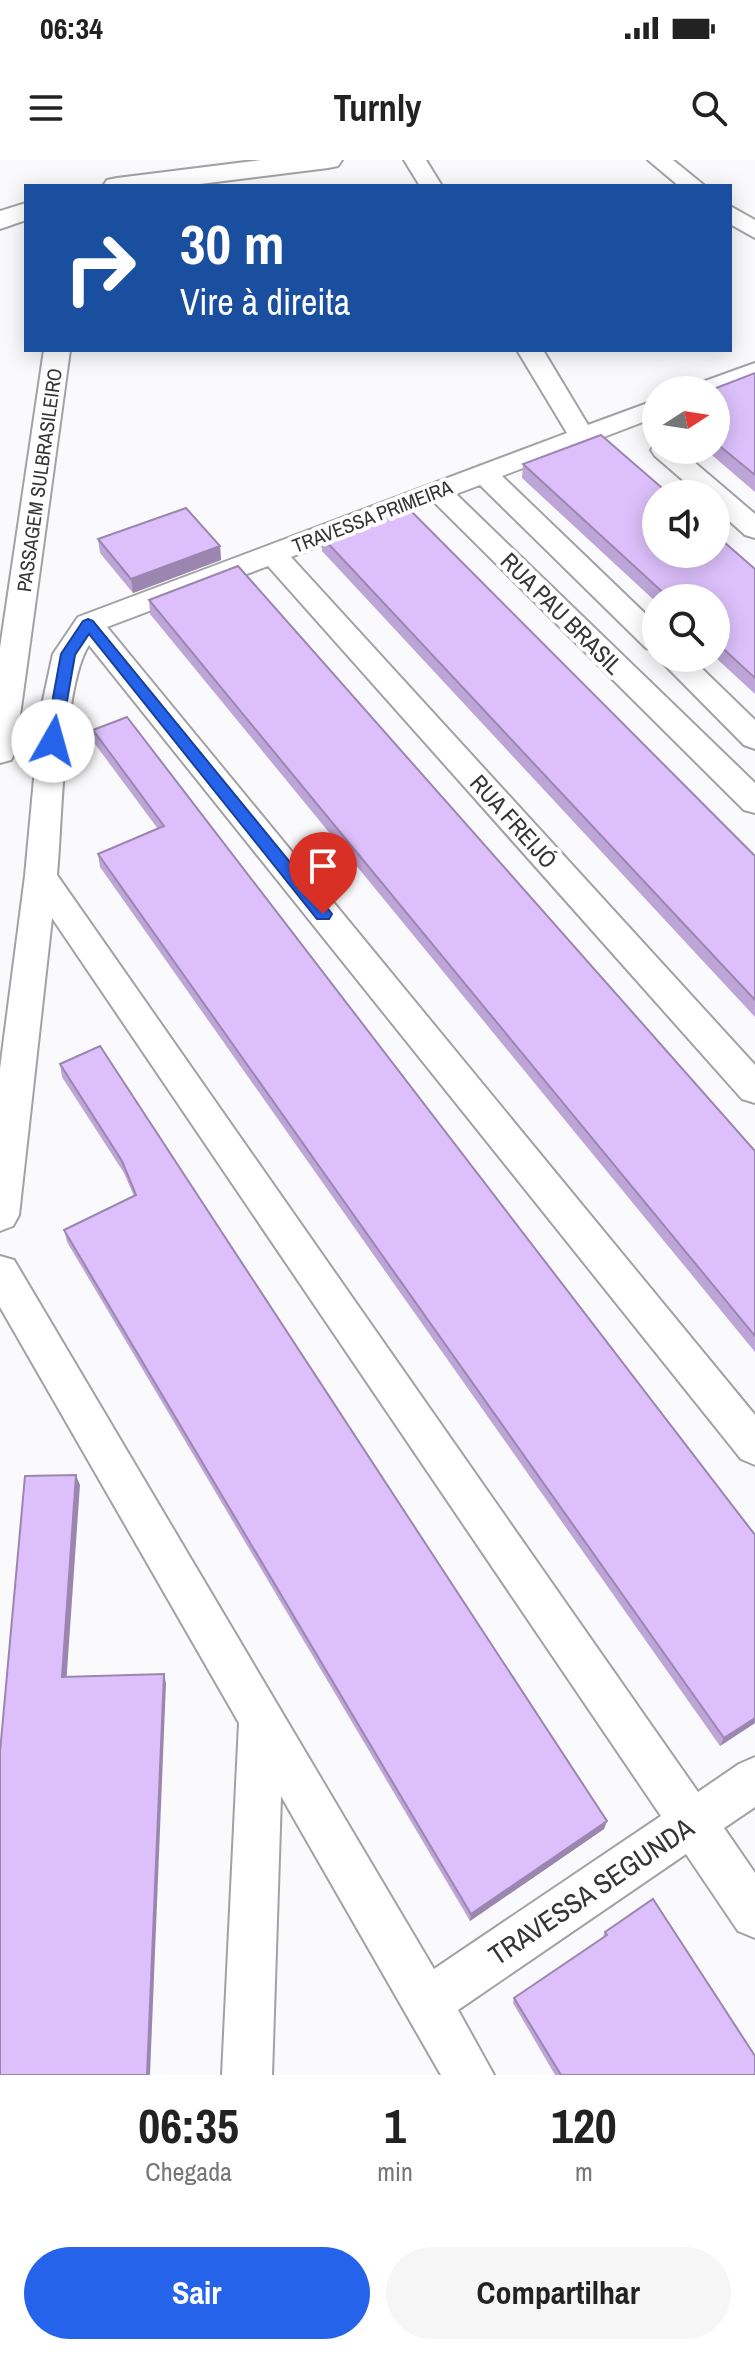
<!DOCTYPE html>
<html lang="pt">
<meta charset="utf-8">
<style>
:root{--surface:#fff;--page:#f6f6f6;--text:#222;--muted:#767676;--accent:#2563eb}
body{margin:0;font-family:"Archivo Narrow",sans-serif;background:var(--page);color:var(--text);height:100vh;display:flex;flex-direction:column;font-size:30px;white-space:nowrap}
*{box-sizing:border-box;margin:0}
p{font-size:26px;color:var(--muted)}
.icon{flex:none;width:44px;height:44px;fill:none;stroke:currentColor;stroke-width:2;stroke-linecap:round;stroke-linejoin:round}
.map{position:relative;height:1915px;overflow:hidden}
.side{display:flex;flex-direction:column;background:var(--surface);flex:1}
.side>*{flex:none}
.hud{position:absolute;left:24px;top:24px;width:708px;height:168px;border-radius:0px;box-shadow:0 4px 20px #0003;background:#1a4fa0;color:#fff;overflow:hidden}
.needle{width:52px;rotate:78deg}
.controls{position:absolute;left:642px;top:216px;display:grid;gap:16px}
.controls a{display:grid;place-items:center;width:88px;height:88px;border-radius:50%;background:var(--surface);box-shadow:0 4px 20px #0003;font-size:40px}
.pin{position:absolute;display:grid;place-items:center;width:68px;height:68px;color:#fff;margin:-82px -34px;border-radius:50% 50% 50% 0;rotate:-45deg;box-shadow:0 0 8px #0007}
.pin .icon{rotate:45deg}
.me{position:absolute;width:88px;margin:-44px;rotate:7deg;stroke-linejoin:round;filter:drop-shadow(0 0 6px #0008)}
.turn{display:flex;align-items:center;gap:28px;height:168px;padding:0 24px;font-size:36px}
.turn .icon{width:104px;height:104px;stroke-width:2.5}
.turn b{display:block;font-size:56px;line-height:68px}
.eta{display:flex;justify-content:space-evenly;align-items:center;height:136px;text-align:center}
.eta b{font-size:48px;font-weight:800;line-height:56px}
.action{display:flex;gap:16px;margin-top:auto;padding:16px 24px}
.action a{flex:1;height:92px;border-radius:48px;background:var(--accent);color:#fff;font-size:32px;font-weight:800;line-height:92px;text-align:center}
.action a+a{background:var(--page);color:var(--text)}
.status{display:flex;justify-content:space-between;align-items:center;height:56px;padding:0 40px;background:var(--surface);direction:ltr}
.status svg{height:22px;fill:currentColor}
header{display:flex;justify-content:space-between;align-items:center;height:104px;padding:0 24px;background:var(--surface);font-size:36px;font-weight:800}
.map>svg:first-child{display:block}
</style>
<div class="status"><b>06:34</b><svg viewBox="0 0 49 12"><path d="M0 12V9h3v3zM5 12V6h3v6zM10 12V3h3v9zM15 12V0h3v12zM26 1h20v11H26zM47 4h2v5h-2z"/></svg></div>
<header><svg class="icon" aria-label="menu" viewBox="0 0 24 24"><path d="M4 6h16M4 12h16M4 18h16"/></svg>Turnly<svg class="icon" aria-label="search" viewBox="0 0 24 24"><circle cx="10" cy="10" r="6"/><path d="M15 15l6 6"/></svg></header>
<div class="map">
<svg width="755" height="1915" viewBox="0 0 755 1915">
<rect width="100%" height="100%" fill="#fafafc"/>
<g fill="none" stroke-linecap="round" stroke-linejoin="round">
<!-- street casing -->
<g stroke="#a2a2a4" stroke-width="4">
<path id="street" d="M404 0H426L442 26H420Z
M648 0H673L705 26H679Z
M730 46 755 60V78L730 64Z
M44 190H70L15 592 11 600 0 603V488Z
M517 190H543L588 265 656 240V257L502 316 656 464V491L646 488 480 325 456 334 755 623V653L744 650 434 342 291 397 755 905V943L742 939 268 406 107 467 755 1255V1305L741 1299 89 485C63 524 62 663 57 715L698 1632 739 1604 755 1597V1647L724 1668 755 1713V1778L738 1771 686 1694 458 1850 494 1915H441L281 1636 272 1915H222L239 1563 0 1147V1096L14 1100 434 1809 661 1656 52 758 19 1055 13 1066 0 1071V909L25 716 40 554 53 494 78 457 567 273Z
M755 203V220L716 234V230H690L694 225Z
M655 284 656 290H680L755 354V378L745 375 716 349V334H699L655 296 651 290Z
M658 498H691L755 560V589L744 585Z"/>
</g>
<!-- secondary casing -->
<g stroke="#a2a2a4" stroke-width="4">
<path id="secondary" d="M261 0H342L338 6 328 8 184 26H103L107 20 117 18Z
M26 43V60L0 69V51Z"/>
</g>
<!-- street -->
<use href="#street" fill="#fff" fill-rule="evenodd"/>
<!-- secondary -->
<use href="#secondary" fill="#fff" fill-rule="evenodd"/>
</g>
<!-- wall -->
<path fill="#bea5d8" d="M755 213V332L706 290H716V230Z
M523 304 755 409V534L716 498V438H656V442L522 318Z
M322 377 755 696V857L322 391Z
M98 379 220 386 221 400 133 433 100 393Z
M149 440 755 991V1192L150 454Z
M93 570 755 1375V1563L720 1586 100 707 98 694 158 669 95 584Z
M60 904 607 1661 604 1669 470 1761 67 1082 64 1070 134 1036 124 1013 62 917Z
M605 1772 755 1915H555L513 1843 514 1838 602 1779Z"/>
<!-- shaded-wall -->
<path fill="#9b86b0" d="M220 386 221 400 133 433 131 419Z
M76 1315 80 1325 66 1526 62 1517Z
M164 1514 166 1523 150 1915H147Z
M755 1558V1563L720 1586 724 1578Z
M607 1661 604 1669 470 1761 471 1754Z"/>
<!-- building -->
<path fill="#ddc0fb" stroke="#9b86b0" stroke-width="2" d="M755 213V315L716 283V230H711Z
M601 275 669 334H656V394H716V375L755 409V518L716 482V438H669L523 304Z
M406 346 755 696V840L322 377Z
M186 348 220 386 131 419 98 379Z
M238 406 755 991V1176L149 440Z
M127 557 755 1375V1558L724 1578 98 694 164 666 93 570Z
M100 886 607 1661 471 1754 64 1070 136 1035 122 1001 60 904Z
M76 1315 62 1517 164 1514 147 1915H0V1592L25 1316Z
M653 1739 755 1896V1915H561L514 1838 607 1775 605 1772Z"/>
<!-- route -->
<path fill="#2563eb" stroke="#184099" stroke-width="2" d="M88 459 93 461 329 750 332 754 329 759H317L89 474 75 495 60 581 53 587 47 585 45 581 61 494 83 461Z"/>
<g text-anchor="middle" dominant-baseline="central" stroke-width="8" stroke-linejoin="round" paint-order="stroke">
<!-- far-street labels -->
<g font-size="20" fill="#353535" stroke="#fff">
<text transform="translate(39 320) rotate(-82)">PASSAGEM SULBRASILEIRO</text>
<text transform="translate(372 356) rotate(-21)">TRAVESSA PRIMEIRA</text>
</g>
<!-- street labels -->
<g font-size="24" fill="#353535" stroke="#fff">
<text transform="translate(562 453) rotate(45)">RUA PAU BRASIL</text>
<text transform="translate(514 661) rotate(48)">RUA FREIJÓ</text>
</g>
<!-- near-street labels -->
<g font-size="28" fill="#353535" stroke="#fff">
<text transform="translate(591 1731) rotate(-34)">TRAVESSA SEGUNDA</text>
</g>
</g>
</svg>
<div class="controls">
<a><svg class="needle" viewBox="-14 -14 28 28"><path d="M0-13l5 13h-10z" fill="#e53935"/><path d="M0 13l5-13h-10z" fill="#767676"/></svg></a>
<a><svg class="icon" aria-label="sound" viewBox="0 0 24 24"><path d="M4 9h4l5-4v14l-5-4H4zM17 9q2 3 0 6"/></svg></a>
<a><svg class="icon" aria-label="search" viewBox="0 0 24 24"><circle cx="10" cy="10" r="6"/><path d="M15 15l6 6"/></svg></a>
</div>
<div class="pin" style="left:323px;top:754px;background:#d93025"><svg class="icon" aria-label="arrive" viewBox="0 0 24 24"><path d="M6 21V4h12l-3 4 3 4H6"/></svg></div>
<svg class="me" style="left:53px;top:581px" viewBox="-20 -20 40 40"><circle r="19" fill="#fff"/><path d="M0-13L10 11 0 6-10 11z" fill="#2563eb"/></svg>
<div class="hud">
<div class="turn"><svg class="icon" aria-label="right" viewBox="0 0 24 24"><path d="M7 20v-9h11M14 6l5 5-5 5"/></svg><div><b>30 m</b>Vire à direita</div></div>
</div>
</div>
<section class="side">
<div class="eta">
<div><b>06:35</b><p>Chegada</p></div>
<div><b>1</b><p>min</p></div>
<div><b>120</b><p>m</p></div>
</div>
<div class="action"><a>Sair</a><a>Compartilhar</a></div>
</section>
